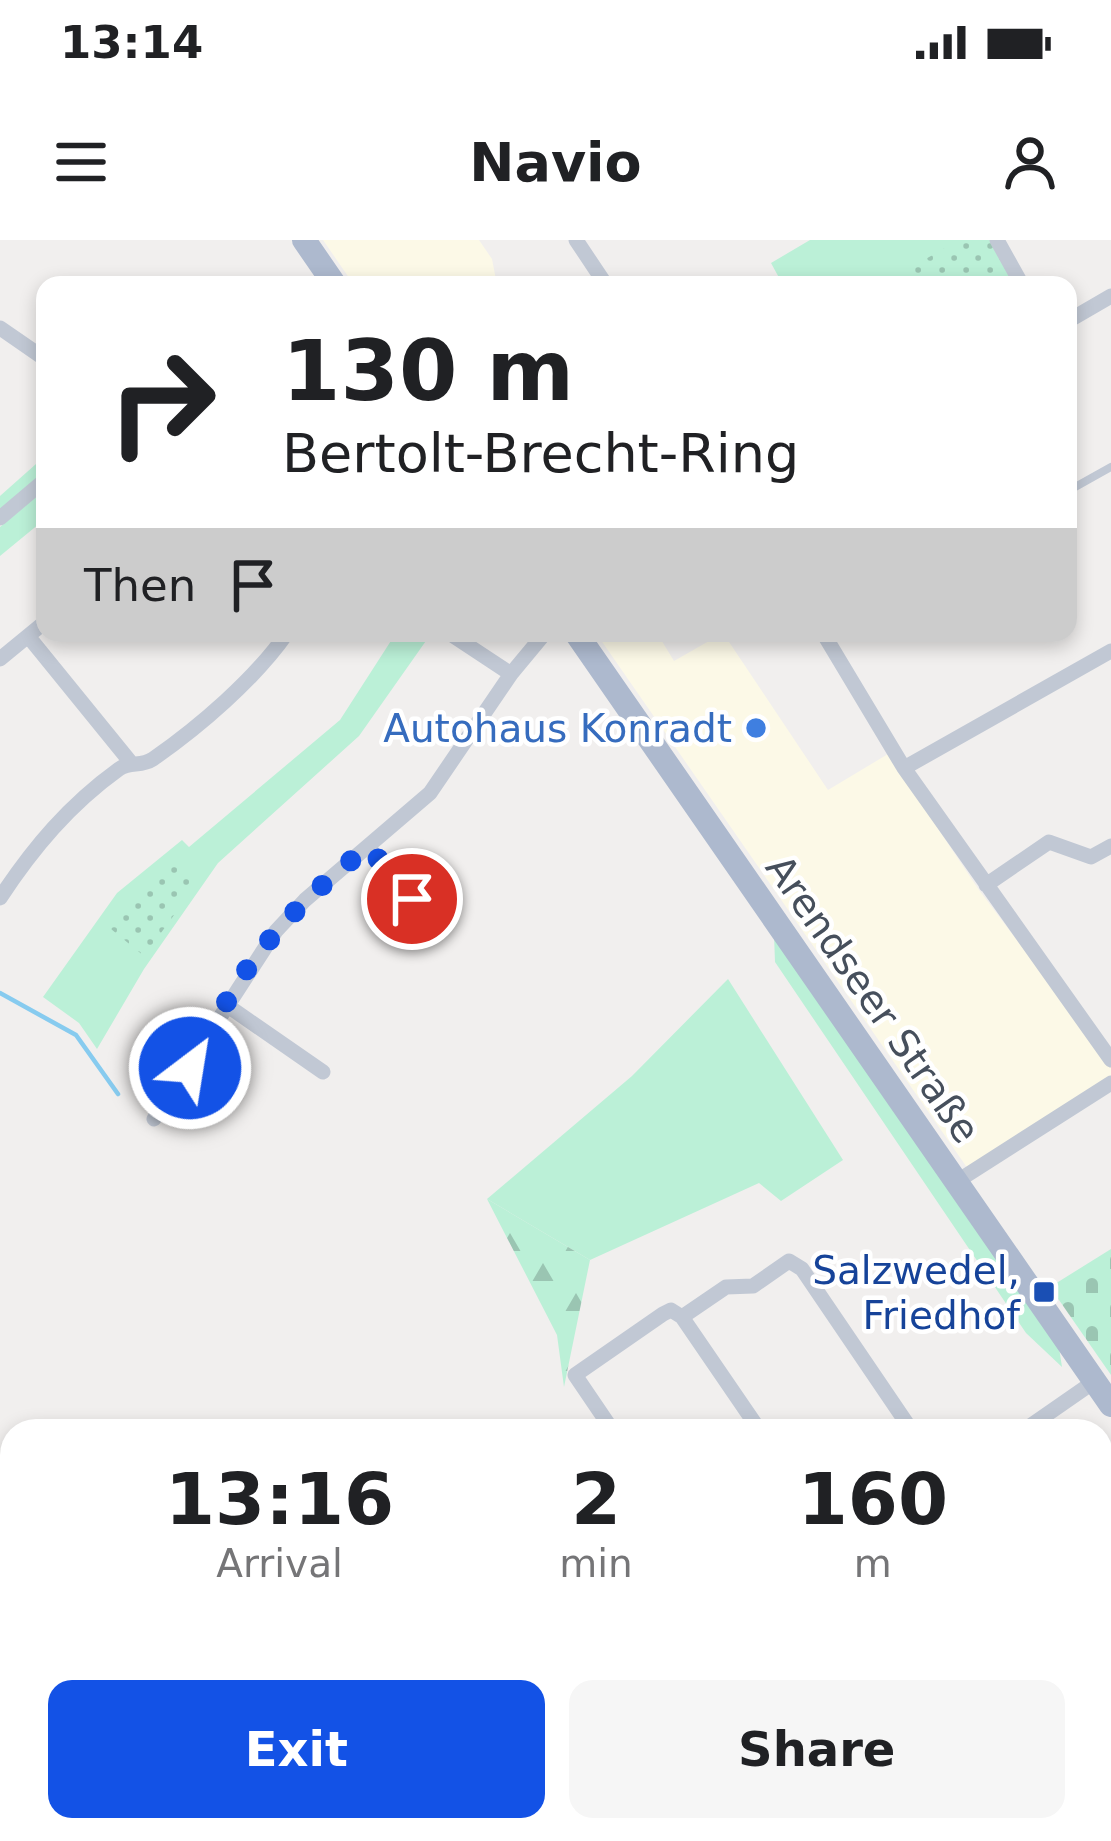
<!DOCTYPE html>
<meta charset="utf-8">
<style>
:root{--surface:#fff;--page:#f6f6f6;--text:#202124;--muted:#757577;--accent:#1352e6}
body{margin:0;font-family:"DejaVu Sans",sans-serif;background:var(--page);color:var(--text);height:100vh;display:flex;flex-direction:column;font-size:45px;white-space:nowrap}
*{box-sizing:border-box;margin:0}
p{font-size:39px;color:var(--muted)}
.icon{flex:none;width:66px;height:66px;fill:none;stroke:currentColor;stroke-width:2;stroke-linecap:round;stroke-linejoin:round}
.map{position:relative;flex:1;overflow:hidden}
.sheet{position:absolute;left:0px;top:1179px;width:1113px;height:423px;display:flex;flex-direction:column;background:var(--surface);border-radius:36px 36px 0 0;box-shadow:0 6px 18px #0003}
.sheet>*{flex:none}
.banner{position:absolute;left:36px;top:36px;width:1041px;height:366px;border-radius:24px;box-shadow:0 6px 18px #0003;background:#fff;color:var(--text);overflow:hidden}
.pin{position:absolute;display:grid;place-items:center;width:102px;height:102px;color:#fff;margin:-51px;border:6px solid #fff;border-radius:50%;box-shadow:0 3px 12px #0007}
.me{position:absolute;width:132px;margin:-66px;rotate:31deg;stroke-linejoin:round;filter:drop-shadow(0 0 9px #0008)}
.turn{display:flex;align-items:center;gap:42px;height:252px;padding:0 48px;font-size:54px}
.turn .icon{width:156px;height:156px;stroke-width:2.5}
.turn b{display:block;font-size:84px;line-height:102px}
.then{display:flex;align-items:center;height:114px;padding:0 48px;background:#0003;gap:24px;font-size:45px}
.eta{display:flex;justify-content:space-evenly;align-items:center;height:204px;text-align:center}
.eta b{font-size:72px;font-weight:800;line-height:84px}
.cta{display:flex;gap:24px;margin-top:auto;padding:24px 48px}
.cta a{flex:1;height:138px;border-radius:24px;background:var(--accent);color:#fff;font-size:48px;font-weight:800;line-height:138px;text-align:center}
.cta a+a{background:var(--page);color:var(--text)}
.status{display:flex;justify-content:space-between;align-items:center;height:84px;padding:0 60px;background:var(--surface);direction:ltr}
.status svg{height:33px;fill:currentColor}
header{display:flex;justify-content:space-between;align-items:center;height:156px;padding:0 48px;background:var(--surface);font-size:54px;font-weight:800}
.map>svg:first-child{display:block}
</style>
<div class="status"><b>13:14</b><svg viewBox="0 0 49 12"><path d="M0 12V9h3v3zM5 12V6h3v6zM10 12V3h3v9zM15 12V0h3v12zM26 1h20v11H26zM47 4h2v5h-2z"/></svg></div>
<header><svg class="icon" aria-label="menu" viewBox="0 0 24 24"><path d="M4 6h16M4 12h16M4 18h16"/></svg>Navio<svg class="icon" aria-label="person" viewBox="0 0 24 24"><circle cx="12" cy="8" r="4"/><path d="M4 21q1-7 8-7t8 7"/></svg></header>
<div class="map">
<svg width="1111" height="1601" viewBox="0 0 1111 1601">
<defs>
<pattern id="forest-firs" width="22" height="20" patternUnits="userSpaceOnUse" patternTransform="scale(3)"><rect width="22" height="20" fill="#bbf0d7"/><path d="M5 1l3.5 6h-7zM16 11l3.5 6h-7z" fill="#9ac5b2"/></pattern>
<pattern id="cemetery-stones" width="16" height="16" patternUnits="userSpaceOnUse" patternTransform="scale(3)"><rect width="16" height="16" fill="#bbf0d7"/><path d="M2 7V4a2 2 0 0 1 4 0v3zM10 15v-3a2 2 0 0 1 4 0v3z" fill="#9ac5b2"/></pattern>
<pattern id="park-dots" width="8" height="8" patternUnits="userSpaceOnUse" patternTransform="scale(3)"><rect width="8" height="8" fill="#bbf0d7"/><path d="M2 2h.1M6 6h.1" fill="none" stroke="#9ac5b2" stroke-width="1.8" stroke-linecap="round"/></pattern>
</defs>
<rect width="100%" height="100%" fill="#f1efee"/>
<!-- commercial -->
<path fill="#fcf9e7" d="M323 0H479L492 19 497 45H354Z
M596 393H657L674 421 723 393 828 550 888 514 979 650 1111 825V841L968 929Z"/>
<!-- grass -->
<path fill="#bbf0d7" d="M810 0H990L1014 45H783L771 23Z
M45 216V233L0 271V256Z
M45 249V279L0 316V287Z
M396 393H421L428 398 359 496 218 623 144 729 97 809 79 783 43 757 117 653 182 600 189 607 340 480Z
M774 695 1058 1101 1062 1127 1026 1093 775 722Z
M728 739 843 920 781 961 759 943 590 1020 487 959 632 836Z"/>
<!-- forest -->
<path fill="url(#forest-firs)" d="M487 959 590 1020 564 1147 557 1095Z
M301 1590H482L489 1601H306Z"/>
<!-- cemetery -->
<path fill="url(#cemetery-stones)" d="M1111 1009V1135L1050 1047Z"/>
<!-- park -->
<path fill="url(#park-dots)" d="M959 0H990L1014 45H908L901 33Z
M179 615 199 641 144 716 111 689 131 655Z
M0 1557 12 1565V1590H54L72 1601H0Z"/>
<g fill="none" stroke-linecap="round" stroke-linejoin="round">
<!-- stream -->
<path stroke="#87cbef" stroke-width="4.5" d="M0 753 76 795 118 854
M0 1519 12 1526
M90 1590 108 1601"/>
<!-- service -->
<path stroke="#c1c8d4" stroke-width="8" d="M1068 251 1111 227"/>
<!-- minor -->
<path stroke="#c1c8d4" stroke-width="15" d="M576 0 606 45
M997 0 1022 45
M1068 81 1111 56
M0 88 45 119
M0 278 45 240
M449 393 511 434 545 393
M823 393 904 528 1111 820
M28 396 132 524
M0 419 45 382
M904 528 1111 411
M368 607 434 686
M986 645 1049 602 1091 617 1111 606
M0 658C33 608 69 565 119 529 130 521 141 527 153 519 199 487 255 439 287 393
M225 764 323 832
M154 879 276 691 305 660 430 553 511 434
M956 942 1111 843
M682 1077 760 1191
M613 1191 575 1135 663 1074 671 1070 682 1077 726 1047 753 1046 789 1021 802 1029 912 1191
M1023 1191 1095 1141
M1101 1435 1111 1440
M617 1590 624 1601
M793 1601 809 1590"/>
<!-- primary -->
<path stroke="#adb9ce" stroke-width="24" d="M304 0 335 45
M576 393 1111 1165"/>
</g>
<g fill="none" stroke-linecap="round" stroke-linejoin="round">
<!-- route -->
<path stroke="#1352e6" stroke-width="21" stroke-dasharray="0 37.8" d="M190 828C204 806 215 784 227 761 262 699 313 650 368 607L412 659"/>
</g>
<!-- markers -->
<circle fill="#3f7fe0" stroke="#fff" stroke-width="4.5" cx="756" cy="488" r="12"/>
<rect fill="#1a4fb4" stroke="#fff" stroke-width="4.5" x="1032" y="1040" width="24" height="24" rx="6"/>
<g text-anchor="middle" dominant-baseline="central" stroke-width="9" stroke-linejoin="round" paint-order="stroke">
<!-- shop labels -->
<g font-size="39" fill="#366cbe" stroke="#fff" text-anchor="end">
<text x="732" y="488">Autohaus Konradt</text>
</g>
<!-- street labels -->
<g font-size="39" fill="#464f5c" stroke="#fff">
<text transform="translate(873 759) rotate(55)">Arendseer Straße</text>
</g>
<!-- transit labels -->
<g font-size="39" fill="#164399" stroke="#fff" text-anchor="end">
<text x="1020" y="1030">Salzwedel,<tspan x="1020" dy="45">Friedhof</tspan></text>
</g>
</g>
</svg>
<div class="pin" style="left:412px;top:659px;background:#d93025"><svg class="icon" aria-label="arrive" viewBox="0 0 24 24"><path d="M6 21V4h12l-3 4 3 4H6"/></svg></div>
<svg class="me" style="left:190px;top:828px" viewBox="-20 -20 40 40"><circle r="17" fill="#1352e6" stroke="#fff" stroke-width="3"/><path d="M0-11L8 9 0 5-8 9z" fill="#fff"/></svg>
<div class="banner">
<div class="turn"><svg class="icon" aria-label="right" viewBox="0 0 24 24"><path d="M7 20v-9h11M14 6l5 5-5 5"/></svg><div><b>130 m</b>Bertolt-Brecht-Ring</div></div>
<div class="then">Then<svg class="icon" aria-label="arrive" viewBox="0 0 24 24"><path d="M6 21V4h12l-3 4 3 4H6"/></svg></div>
</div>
<section class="sheet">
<div class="eta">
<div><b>13:16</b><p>Arrival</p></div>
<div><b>2</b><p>min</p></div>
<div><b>160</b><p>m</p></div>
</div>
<div class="cta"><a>Exit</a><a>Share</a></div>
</section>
</div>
